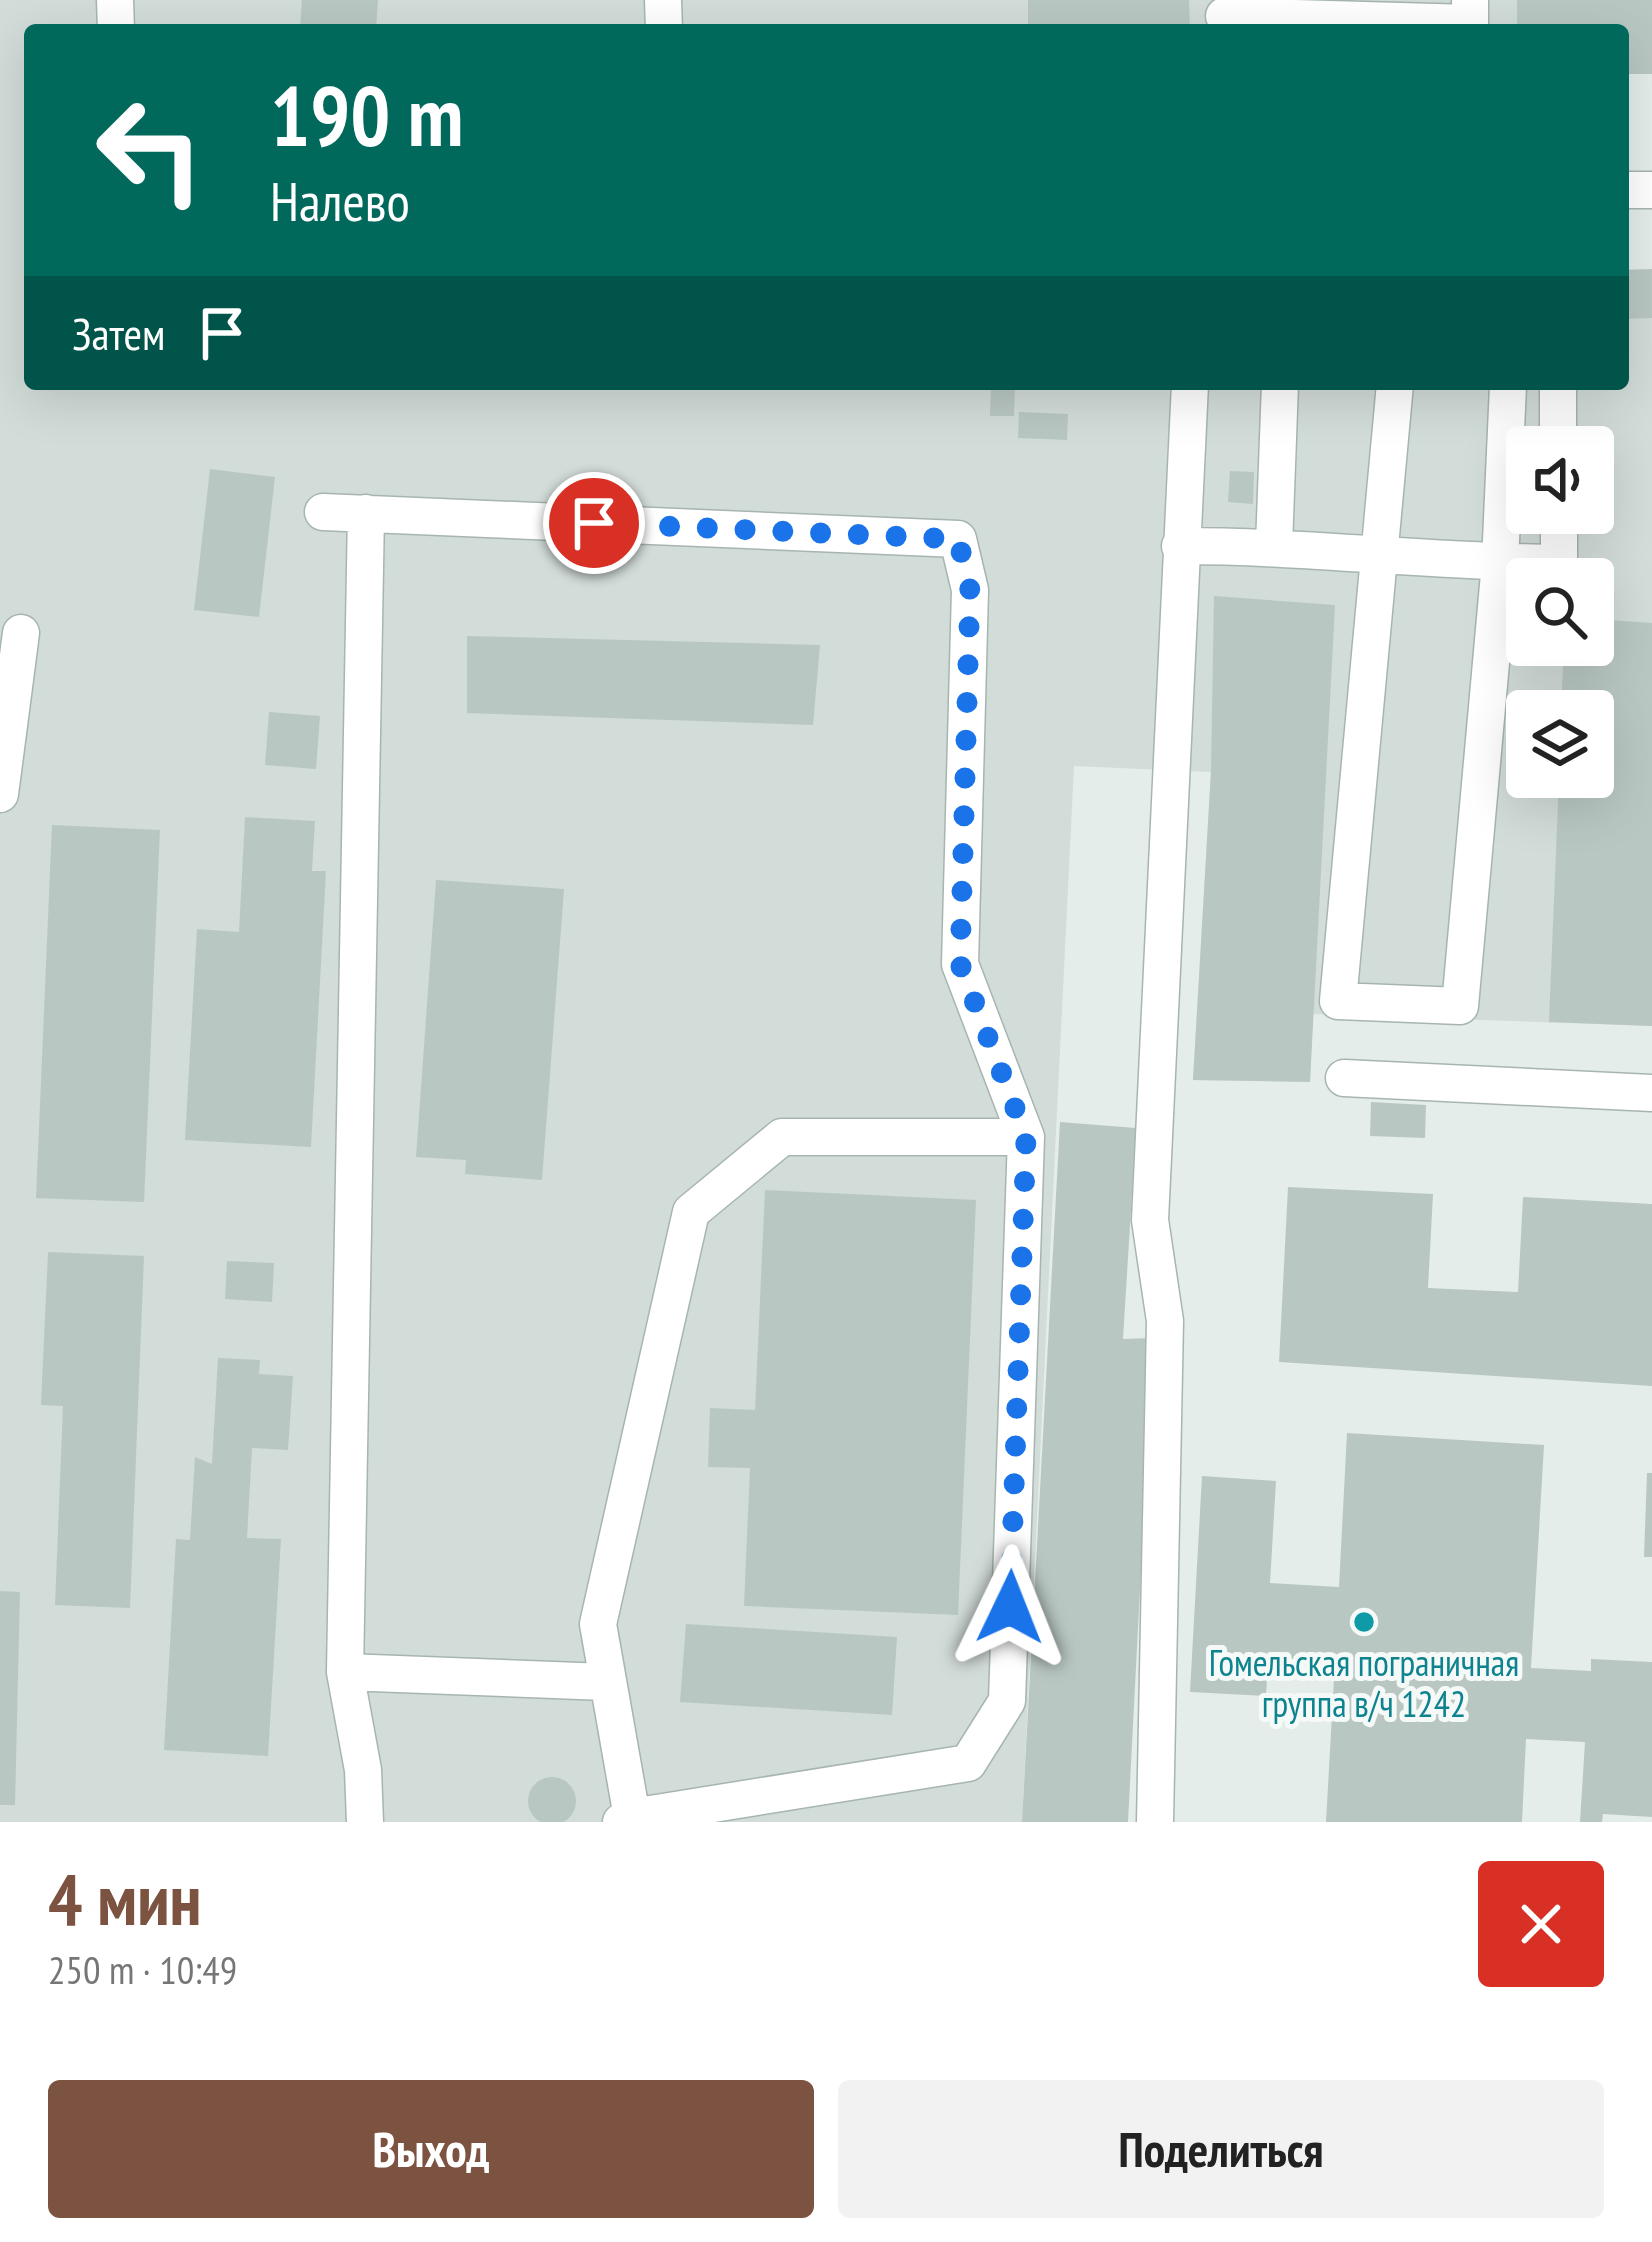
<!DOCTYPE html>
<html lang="ru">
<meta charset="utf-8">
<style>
:root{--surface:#fff;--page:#f2f2f2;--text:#222;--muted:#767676;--accent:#7c5241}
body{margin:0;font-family:"PT Sans Narrow",sans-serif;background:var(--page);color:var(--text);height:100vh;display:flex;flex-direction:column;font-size:45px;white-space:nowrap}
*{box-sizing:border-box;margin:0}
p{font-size:39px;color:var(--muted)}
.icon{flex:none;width:66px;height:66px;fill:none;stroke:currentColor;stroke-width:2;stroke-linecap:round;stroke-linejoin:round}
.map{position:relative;height:1822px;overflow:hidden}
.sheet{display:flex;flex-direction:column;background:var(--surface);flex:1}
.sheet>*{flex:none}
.banner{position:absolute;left:24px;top:24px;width:1605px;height:366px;border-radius:12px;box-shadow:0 12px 48px #0002;background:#00695c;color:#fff;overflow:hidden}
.tools{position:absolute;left:1506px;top:426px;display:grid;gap:24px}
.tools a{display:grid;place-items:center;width:108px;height:108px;border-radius:12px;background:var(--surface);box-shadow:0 12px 48px #0002;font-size:60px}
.pin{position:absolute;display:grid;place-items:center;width:102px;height:102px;color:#fff;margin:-51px;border:6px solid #fff;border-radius:50%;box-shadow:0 3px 12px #0007}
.me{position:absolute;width:132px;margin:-66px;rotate:2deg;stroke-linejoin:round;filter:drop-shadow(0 0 9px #0008)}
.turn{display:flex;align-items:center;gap:42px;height:252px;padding:0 48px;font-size:54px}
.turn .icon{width:156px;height:156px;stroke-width:2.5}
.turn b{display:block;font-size:84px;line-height:102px}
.then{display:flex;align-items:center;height:114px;padding:0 48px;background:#0003;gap:24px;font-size:45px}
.round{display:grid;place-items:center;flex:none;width:126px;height:126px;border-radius:12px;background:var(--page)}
.head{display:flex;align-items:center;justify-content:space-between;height:204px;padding:0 48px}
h1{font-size:72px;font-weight:700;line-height:90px;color:var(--accent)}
.cta{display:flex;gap:24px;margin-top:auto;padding:24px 48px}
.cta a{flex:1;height:138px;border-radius:12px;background:var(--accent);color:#fff;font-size:48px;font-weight:700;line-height:138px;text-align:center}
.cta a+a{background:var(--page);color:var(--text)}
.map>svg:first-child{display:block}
</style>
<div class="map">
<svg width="1652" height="1822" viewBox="0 0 1652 1822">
<rect width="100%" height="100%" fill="#e4ede9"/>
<!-- built -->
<path fill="#d2dcd8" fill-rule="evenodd" d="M0 0H1652L1623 30H30V384H1623V270L1652 269V1026L1313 1014 1310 1082 1193 1080 1211 772 1074 766 1022 1822H0ZM1527 447H1593V513H1527ZM1527 579H1593V645H1527ZM1527 711H1593V777H1527Z"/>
<!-- building -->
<path fill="#b9c7c2" d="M302 0H378L376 30H300Z
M1028 0H1189L1190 30H1028Z
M1517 0H1652V74H1623V30H1517Z
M1652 269V318L1623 319V270Z
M991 384H1015L1014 416H990Z
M1019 412 1068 414 1067 440 1018 438Z
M210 469 275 477 259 617 194 610Z
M1230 471 1254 472 1253 504 1228 502Z
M1214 596 1335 605 1310 1082 1193 1080 1211 771Z
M1593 619 1652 623V1026L1549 1022 1559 777H1593V711H1561L1564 645H1593Z
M467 636 820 645 813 725 467 713Z
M269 712 320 716 316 769 265 765Z
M245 817 315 821 312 871H326L311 1147 185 1140 197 929 239 932Z
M52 825 160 830 144 1202 36 1198Z
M436 880 564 889 542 1180 465 1174 466 1160 416 1157Z
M1371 1102 1426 1105 1425 1138 1370 1136Z
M1060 1122 1136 1128 1123 1339 1153 1338 1128 1822H1022Z
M1288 1187 1433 1194 1428 1288 1518 1292 1523 1197 1652 1204V1386L1279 1362Z
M765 1190 976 1200 958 1615 744 1606 750 1468 708 1467 710 1408 755 1410Z
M48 1252 144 1256 130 1608 55 1605 63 1406 41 1405Z
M227 1261 274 1263 272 1302 225 1299Z
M218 1358 260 1360 259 1374 293 1376 288 1450 252 1448 247 1538 281 1539 268 1756 164 1750 176 1539 190 1540 195 1457 212 1464Z
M1347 1433 1544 1445 1531 1668 1591 1671V1659L1652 1662V1817L1603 1814 1602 1822H1580L1585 1742 1526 1739 1522 1822H1326L1335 1661 1268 1658 1266 1696 1190 1692 1202 1476 1276 1481 1270 1583 1339 1587Z
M1647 1473H1652V1557H1644Z
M0 1591 20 1592 15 1805H0Z
M686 1624 897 1637 892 1715 680 1702Z
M528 1801a24 24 0 1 1 48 0a24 24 0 1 1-48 0Z"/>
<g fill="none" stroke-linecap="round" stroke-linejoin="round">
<!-- minor casing -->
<g stroke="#a7b5b0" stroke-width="39">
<path id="minor" d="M115 0 116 30
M663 0 664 30
M1224 16 1470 23V0
M1623 190H1652
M1395 384 1338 1001 1460 1006 1500 563 1508 386
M1558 384V447
M323 512 958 539 970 590 960 964 1026 1137H782L691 1212 598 1624 632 1817 621 1822
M366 513 345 1672 605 1682
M1180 546C1307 546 1432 562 1559 563V513
M1274 546 1280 384
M0 794 21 633
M1344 1078 1652 1093
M345 1672 363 1770 365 1822
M632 1817 968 1763 1007 1701 1026 1137
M1155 1822 1165 1321 1150 1220 1190 384"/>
</g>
<!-- minor -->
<use href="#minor" stroke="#fff" stroke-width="36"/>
</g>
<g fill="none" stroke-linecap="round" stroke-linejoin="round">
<!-- route -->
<path stroke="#1a73e8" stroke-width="21" stroke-dasharray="0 37.8" d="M594 523 958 539 970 590 960 964 1026 1137 1010 1607"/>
</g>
<!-- markers -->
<circle fill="#0f9aa8" stroke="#f5f9f7" stroke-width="4.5" cx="1364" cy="1622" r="12"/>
<g text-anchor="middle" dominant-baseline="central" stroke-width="10" stroke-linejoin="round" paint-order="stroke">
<!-- culture labels -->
<g font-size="36" fill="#0d838f" stroke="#f5f9f7">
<text x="1364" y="1662">Гомельская пограничная<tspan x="1364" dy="41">группа в/ч 1242</tspan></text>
</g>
</g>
</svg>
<div class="tools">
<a><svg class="icon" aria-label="sound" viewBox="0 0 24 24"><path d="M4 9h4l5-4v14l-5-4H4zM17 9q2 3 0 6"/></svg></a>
<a><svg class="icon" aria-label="search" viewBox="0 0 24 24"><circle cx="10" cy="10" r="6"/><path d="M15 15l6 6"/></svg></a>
<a><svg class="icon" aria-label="layers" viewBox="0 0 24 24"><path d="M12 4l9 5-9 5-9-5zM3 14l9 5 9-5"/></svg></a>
</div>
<div class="pin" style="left:594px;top:523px;background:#d93025"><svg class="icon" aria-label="arrive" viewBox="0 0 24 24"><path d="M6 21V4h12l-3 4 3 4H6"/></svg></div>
<svg class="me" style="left:1010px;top:1607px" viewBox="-20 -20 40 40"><path d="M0-17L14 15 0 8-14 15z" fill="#1a73e8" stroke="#fff" stroke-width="4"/></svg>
<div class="banner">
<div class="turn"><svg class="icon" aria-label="left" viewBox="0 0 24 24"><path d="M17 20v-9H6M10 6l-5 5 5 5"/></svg><div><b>190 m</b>Налево</div></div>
<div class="then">Затем<svg class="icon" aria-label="arrive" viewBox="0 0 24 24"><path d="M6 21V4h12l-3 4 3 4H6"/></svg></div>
</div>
</div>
<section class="sheet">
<div class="head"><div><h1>4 мин</h1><p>250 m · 10:49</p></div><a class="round" style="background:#d93025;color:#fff"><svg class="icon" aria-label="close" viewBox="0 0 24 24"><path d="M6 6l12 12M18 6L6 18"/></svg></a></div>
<div class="cta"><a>Выход</a><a>Поделиться</a></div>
</section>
